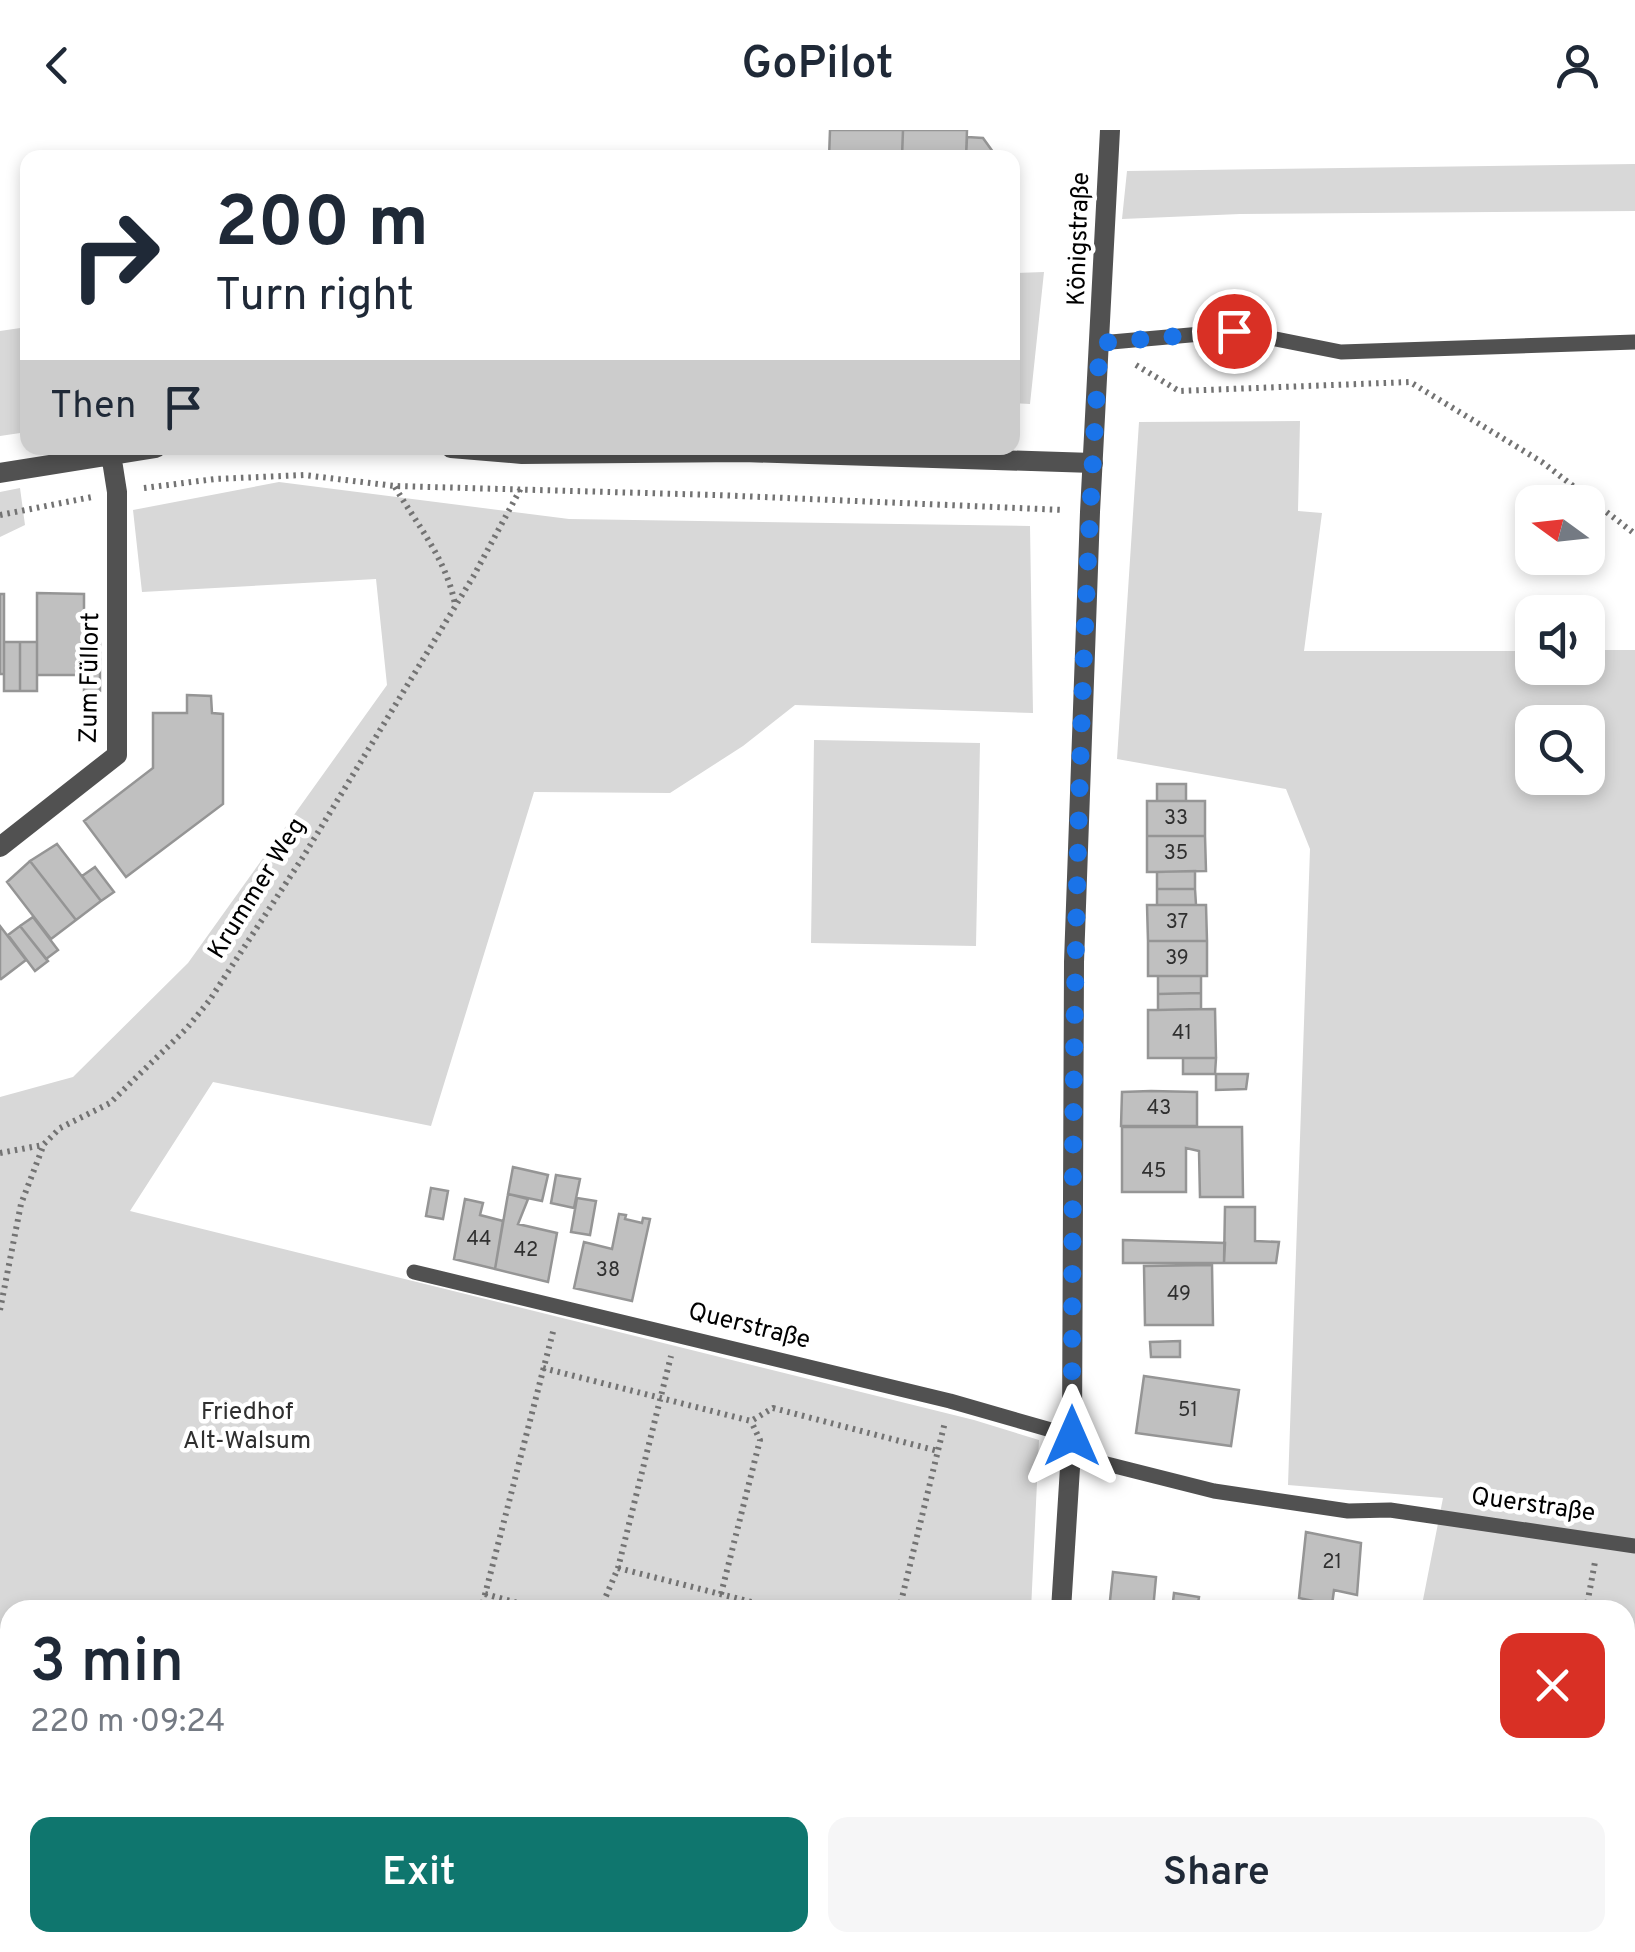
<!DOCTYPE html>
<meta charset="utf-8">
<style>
:root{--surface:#fff;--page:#f6f6f7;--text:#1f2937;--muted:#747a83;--accent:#0f766e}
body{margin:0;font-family:Overpass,sans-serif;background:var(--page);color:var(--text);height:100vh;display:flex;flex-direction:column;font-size:38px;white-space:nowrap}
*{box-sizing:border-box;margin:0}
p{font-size:32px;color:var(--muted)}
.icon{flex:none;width:55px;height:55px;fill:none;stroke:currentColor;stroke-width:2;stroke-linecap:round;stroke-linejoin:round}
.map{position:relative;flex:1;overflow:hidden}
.details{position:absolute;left:0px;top:1470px;width:1635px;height:352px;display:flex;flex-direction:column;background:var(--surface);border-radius:30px 30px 0 0;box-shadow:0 5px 15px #0003}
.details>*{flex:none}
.top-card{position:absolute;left:20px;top:20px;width:1000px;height:305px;border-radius:20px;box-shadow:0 5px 15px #0003;background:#fff;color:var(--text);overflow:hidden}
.needle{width:65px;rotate:285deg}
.controls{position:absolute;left:1515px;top:355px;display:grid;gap:20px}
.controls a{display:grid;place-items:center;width:90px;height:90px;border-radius:20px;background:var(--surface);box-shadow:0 5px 15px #0003;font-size:50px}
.pin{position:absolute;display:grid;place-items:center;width:85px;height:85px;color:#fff;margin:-42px;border:5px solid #fff;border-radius:50%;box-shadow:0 2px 10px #0007}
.me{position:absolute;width:110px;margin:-55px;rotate:0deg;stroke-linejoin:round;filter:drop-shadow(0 0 8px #0008)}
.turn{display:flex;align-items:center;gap:35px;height:210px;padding:0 30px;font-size:45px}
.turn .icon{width:130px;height:130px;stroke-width:2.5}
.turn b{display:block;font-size:70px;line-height:85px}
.then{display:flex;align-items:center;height:95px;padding:0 30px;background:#0003;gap:20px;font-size:38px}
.round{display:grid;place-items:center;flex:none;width:105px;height:105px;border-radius:20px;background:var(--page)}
.overview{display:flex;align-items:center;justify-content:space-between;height:170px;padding:0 30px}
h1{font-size:60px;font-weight:600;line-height:75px}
.action{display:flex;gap:20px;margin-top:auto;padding:20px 30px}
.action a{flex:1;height:115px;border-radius:20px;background:var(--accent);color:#fff;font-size:40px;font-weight:600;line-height:115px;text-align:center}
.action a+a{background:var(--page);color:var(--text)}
header{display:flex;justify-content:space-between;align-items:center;height:130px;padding:0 30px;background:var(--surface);font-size:45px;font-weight:600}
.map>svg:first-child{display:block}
</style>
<header><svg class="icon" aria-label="back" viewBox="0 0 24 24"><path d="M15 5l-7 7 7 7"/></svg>GoPilot<svg class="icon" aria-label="person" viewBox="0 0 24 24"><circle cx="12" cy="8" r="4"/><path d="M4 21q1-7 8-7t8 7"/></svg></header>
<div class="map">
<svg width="1635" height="1822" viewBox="0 0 1635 1822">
<rect width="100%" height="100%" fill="#fff"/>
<!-- green -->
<path fill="#d8d8d8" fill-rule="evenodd" d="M1635 34V81L1240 84 1122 89 1127 41Z
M1044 142 1030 274 1013 273V143Z
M27 197V302L0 306V201Z
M1300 291 1298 381 1322 383 1304 521H1532V538H1588V520H1635V1822H1523L1524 1815 1516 1813 1625 1812V1480H1421L1443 1368 1288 1355 1310 719 1286 659 1117 629 1139 292ZM1532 592H1588V648H1532Z
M279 352 569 389 1030 396 1033 583 795 575 743 616 670 663 534 662 431 996 213 952 130 1081 974 1290 1039 1310 1031 1480H10V1812L974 1813 971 1822H0V967L73 947 188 833 387 555 376 449 142 462 133 380Z
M20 358 25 395 0 407V362Z
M814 610 980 613 976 816 811 813Z"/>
<!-- building -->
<path fill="#c0c0c0" stroke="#959595" stroke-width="2.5" d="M830 0H903L902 28H829Z
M903 0H967L966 28 902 26Z
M967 7 983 8 993 22V28H966Z
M37 463 84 464V545H37Z
M0 464H4V544H0Z
M4 512H20V561H4Z
M20 512H37V561H20Z
M84 512H100V561H84Z
M187 565 211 566 212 583 223 584V674L126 747 84 691 153 638V583H187Z
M1157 654H1186V671H1157Z
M1147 671H1205V706H1147Z
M1147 706H1205L1206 741 1147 742Z
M57 714 101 771 76 790 30 731Z
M30 731 76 790 51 809 7 752Z
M95 737 114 762 101 771 82 746Z
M1195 741V759H1157V742Z
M1157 759H1195L1196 775H1157Z
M1147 775H1206L1207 811H1148Z
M33 787 58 820 46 829 20 796Z
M0 796 26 830 1 849 0 848Z
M20 796 48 831 35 841 8 805Z
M1148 811H1207V846H1148Z
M1158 846H1201V863L1158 864Z
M1201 863V879L1158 880V864Z
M1215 879 1216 928H1148V880Z
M1183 928H1216L1215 944H1183Z
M1216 944H1248L1246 959 1216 960Z
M1151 961 1197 962V996H1121L1122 962Z
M1122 997H1242L1243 1067H1200L1199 1021 1186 1018V1062H1122Z
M513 1037 548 1045 542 1071 508 1064Z
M556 1045 580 1049 574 1078 551 1073Z
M431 1058 448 1061 443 1089 426 1086Z
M508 1064 528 1069 518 1094 557 1103 548 1152 495 1139Z
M577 1068 596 1071 590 1105 571 1102Z
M465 1069 483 1073 480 1085 503 1091 495 1139 454 1129Z
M1225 1077H1255V1111L1279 1112 1276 1133H1224Z
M619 1084 626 1085 625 1089 642 1093 643 1088 650 1089 632 1171 574 1158 584 1112 612 1119Z
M1123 1110 1225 1113 1224 1133H1123Z
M1212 1135 1213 1195H1145L1144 1136Z
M1180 1211V1227H1151L1150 1212Z
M1144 1246 1239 1260 1231 1316 1136 1303Z
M1306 1402 1361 1413 1357 1465 1334 1460 1332 1475 1299 1468Z
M1113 1442 1156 1447 1153 1480H1109Z
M1174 1463 1199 1467 1197 1480H1172Z"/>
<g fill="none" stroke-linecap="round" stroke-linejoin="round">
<!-- path -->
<path stroke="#737373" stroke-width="6" stroke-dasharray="2.5 5" stroke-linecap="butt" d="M1136 235 1179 261 1410 252 1542 332 1635 404
M395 357C418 396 446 429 455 474
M144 358 215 349 304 345 395 356 716 365 1064 380
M0 385 92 367
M0 1023 43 1015
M0 1180 21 1074 44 1014 60 998 110 973 187 898 209 871 303 727 473 447 521 358
M543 1238 751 1291 773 1278 938 1321
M618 1438 783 1480
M485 1464 543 1480
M721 1464 760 1310 751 1291
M481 1480 554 1198
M600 1480 618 1438 671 1226
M899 1480 945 1292
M1586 1480 1595 1432
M344 1822 346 1812
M399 1822 401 1812
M449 1822 451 1812
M509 1822 511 1812
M686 1822 688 1812
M1536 1822 1537 1812"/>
<!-- service -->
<path stroke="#515151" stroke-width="15" d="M1100 213 1235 201 1341 222 1635 212
M414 1142 950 1271 1072 1306
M1071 1325 1214 1361 1348 1381 1390 1380 1635 1416"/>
<!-- minor -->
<path stroke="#515151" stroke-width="20" d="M451 318 522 324 743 322 1093 333
M0 343 156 318
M0 717 117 625V362L111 324"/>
<!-- tertiary -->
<path stroke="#515151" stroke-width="20" d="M1061 1480 1072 1306 1074 832 1090 382 1110 0
M1007 1822 1010 1812"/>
</g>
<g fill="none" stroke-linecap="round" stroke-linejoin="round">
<!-- route -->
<path stroke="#1a73e8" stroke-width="18" stroke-dasharray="0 32.4" d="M1072 1306C1072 941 1076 577 1100 213L1234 201"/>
</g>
<g text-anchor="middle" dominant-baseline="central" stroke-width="9" stroke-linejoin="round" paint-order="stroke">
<!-- number labels -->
<g font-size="20" fill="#303030">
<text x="1176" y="689">33</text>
<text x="1176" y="724">35</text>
<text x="1177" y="793">37</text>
<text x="1177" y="829">39</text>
<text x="1182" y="904">41</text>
<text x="1159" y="979">43</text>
<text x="1154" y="1042">45</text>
<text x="479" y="1110">44</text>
<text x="526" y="1121">42</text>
<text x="608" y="1141">38</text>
<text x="1179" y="1165">49</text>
<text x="1188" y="1281">51</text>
<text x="1332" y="1433">21</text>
</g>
<!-- street labels -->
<g font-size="25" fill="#000" stroke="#fff">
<text transform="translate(1080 109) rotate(-88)">Königstraße</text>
<text transform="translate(91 548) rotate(-89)">Zum Füllort</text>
<text transform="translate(258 759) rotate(-58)">Krummer Weg</text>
<text transform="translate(749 1197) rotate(14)">Querstraße</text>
<text transform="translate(1533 1376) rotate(8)">Querstraße</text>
</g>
<!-- park labels -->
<g font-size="25" fill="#2f2f2f" stroke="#fff">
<text x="247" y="1283">Friedhof<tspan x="247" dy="29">Alt-Walsum</tspan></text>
</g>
</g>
</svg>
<div class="controls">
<a><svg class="needle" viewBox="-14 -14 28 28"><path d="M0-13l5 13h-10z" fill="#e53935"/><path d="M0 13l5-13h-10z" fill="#747a83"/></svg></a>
<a><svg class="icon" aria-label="sound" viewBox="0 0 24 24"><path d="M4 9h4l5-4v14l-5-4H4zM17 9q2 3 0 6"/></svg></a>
<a><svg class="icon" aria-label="search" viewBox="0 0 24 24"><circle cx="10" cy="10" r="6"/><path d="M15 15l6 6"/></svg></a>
</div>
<div class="pin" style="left:1234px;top:201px;background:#d93025"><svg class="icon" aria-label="arrive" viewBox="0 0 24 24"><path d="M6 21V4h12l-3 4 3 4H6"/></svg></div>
<svg class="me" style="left:1072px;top:1306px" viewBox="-20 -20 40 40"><path d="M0-17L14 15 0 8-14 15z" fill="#1a73e8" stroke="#fff" stroke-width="4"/></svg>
<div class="top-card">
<div class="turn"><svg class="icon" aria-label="right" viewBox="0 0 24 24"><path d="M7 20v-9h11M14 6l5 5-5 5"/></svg><div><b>200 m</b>Turn right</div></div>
<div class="then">Then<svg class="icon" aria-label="arrive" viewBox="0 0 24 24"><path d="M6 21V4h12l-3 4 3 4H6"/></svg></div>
</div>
<section class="details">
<div class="overview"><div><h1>3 min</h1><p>220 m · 09:24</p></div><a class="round" style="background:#d93025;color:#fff"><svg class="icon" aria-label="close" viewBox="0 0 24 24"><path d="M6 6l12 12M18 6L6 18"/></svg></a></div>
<div class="action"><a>Exit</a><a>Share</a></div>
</section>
</div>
